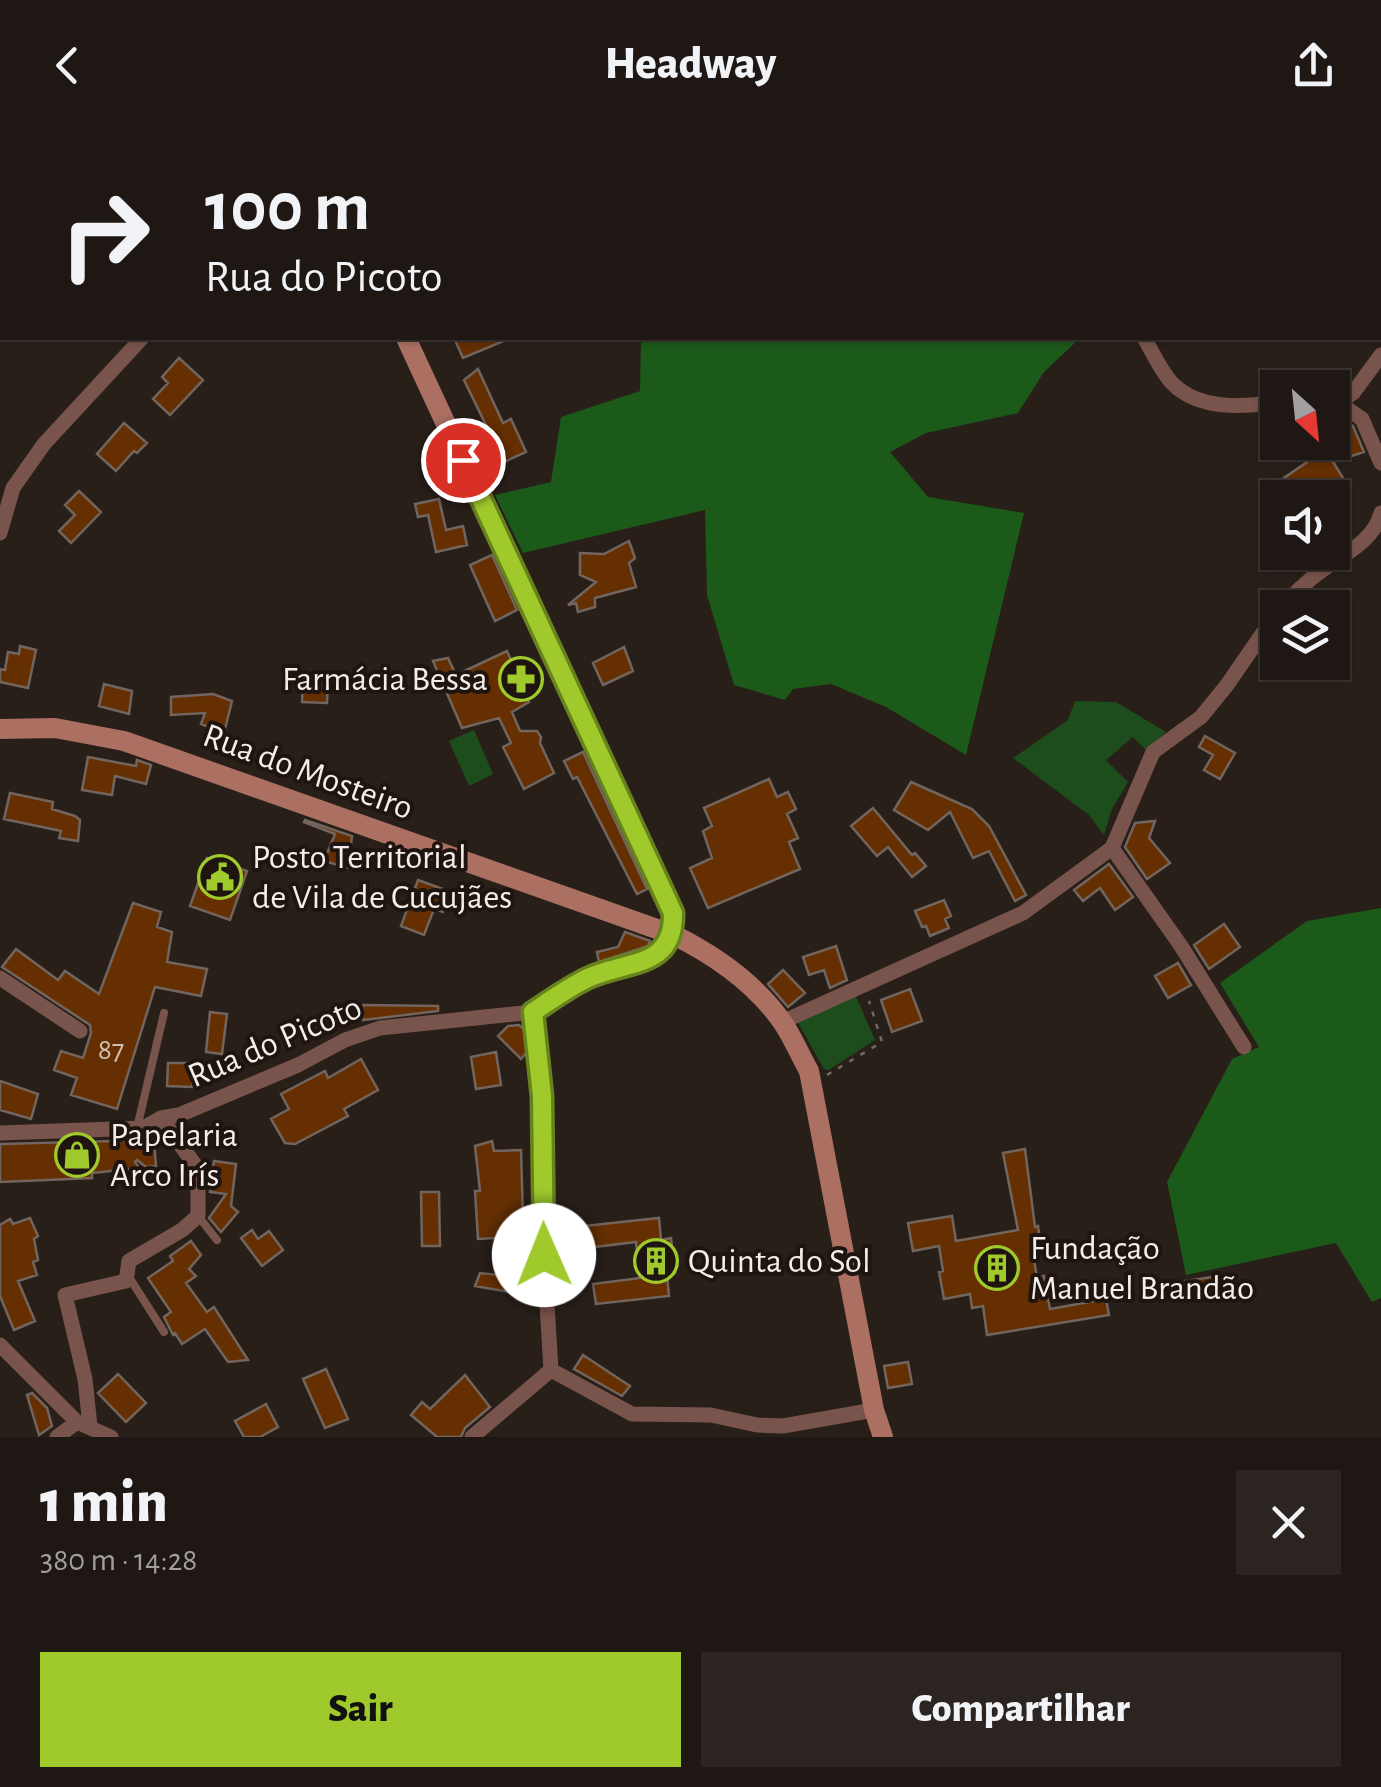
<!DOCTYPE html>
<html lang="pt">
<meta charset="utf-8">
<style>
:root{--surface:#1e1713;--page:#2b2421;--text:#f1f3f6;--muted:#a19fa0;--line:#3c3633;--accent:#a0ca2c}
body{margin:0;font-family:"Alegreya Sans",sans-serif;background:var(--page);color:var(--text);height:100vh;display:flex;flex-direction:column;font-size:38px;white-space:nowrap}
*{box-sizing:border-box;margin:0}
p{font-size:32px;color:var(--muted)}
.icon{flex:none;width:55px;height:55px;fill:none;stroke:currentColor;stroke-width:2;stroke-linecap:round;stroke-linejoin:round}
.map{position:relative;height:1307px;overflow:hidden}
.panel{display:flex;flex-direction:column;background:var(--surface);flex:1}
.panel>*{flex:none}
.banner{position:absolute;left:0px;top:0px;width:1382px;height:210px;box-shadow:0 2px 8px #0004,0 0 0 2px var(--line);background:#1e1713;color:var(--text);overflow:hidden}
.needle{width:65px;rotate:153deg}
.fabs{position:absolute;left:1260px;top:240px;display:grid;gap:20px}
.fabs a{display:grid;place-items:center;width:90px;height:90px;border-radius:0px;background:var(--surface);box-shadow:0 2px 8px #0004,0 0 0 2px var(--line);font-size:50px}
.pin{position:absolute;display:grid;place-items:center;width:85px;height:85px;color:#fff;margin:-42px;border:5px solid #fff;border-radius:50%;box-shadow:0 2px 10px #0007}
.me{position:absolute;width:110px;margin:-55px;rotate:359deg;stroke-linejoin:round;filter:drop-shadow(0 0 8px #0008)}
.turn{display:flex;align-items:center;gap:35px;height:210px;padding:0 40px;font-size:45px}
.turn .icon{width:130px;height:130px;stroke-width:2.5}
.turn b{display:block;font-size:70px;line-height:85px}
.round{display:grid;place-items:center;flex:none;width:105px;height:105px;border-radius:0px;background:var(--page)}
.summary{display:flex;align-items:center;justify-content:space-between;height:170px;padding:0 40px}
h1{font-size:60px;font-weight:800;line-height:75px}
.button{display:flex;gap:20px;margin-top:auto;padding:20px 40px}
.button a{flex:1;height:115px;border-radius:0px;background:var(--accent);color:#111;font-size:40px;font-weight:800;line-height:115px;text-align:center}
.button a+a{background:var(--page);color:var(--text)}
header{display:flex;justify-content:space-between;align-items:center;height:130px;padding:0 40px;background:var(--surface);font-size:45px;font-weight:800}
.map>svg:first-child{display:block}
</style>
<header><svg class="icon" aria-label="back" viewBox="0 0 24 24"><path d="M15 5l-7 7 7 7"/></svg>Headway<svg class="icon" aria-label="share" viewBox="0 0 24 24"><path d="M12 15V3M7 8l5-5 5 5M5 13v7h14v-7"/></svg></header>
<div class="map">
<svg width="1381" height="1307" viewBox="0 0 1381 1307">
<rect width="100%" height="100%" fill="#281f19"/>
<!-- green -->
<path fill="#1d4d1c" d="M1075 571 1116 572 1166 602 1146 620 1133 607 1106 630 1128 652 1112 679 1104 705 1089 685 1013 628 1068 590Z
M474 600 493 644 469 656 449 611Z
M855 864 875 910 829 940 824 939 797 891Z"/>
<!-- forest -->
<path fill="#1c5a1a" d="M641 208H1080L1044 242 1018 283 926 303 890 322 928 367 1024 383 966 625 886 577 831 554 793 559 785 570 734 555 707 465 705 380 523 423 495 365 551 352 561 287 640 261Z
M1381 778V1168L1372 1172 1336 1113 1186 1145 1167 1052 1232 929 1259 917 1220 853 1307 791Z"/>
<!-- building -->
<path fill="#652f02" stroke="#71655e" stroke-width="2.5" d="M454 208H511L463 228Z
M179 228 203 250 170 285 153 269 168 253 162 247Z
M478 239 503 293 511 289 526 322 504 332 464 250Z
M1332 282 1353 296 1364 322 1333 332 1343 348 1320 361 1324 368H1274L1268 359 1323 321 1307 312H1332Z
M124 293 147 313 137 323 134 321 116 341 97 324Z
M79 361 101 382 71 413 59 401 75 385 65 375Z
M439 369 446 400 463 396 467 415 436 422 428 385 418 387 415 374Z
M629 411 635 428 629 433 636 457 595 468V477L578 482 576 473 568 475 596 452 580 445V423L604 424Z
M492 425 517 480 495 491 470 435Z
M20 516 36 520 28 558 0 552V539L5 540 8 522 19 524Z
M624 517 633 541 603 555 593 533Z
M507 521 529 572 512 582 520 601H537L541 607 540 613 554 643 524 659 503 617 511 613 499 588 462 598 433 531 448 528 456 545Z
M303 547 328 549 327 573 302 572Z
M104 554 132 561 129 584 99 576Z
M213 564 232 571 224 603 201 594 205 583 171 585V567Z
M1205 606 1235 623 1220 649 1204 640 1213 625 1199 617Z
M583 622 647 759 637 764 577 647 573 649 564 631Z
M88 627 136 636 137 630 151 635 146 654 115 646 112 665 82 660Z
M769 649 777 667 788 662 796 679 787 684 798 708 789 712 800 739 708 778 690 738 712 728 703 701 712 696 704 678Z
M911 652 972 679 989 696 1026 765 1015 771 989 721 973 728 950 682 928 700 894 680Z
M10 663 53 672 52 679 75 686 80 690 78 711 59 708 61 701 4 689Z
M873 678 912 725 915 723 926 736 912 747 888 717 877 726 851 696Z
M305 690 352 706 348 738 324 731 335 704 304 692Z
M1155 691 1149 708 1170 733 1147 749 1125 717 1135 693Z
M207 728 247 741 230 790 190 776Z
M1109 734 1133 767 1115 780 1100 758 1083 771 1074 760Z
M418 750 451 762 443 782 434 779 424 805 401 796Z
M944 770 951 786 945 789 949 798 930 806 926 796 922 797 915 781Z
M133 773 161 782 157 797 172 802 167 832 207 839 201 866 155 857 117 979 71 965 77 948 54 940 61 921 83 928 91 903 90 895 2 837 16 819 58 850 65 841 99 864Z
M1224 794 1240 817 1209 839 1194 815Z
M625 802 650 811 648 816 599 832 597 822 618 817Z
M836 816 847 850 830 858 824 840 809 845 803 827Z
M1178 833 1191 855 1168 868 1155 846Z
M783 840 805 863 788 877 768 854Z
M910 859 922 891 892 902 881 870Z
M363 875 438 876V881L363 890Z
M210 882 227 884 222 924 206 922Z
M519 895 526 901 528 921 521 929 498 906 508 896Z
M496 922 501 955 476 959 471 927Z
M361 929 378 960 344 979 348 986 295 1014 285 1013 271 989 289 979 281 964 325 941 328 948Z
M168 933H193L192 957 167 956Z
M0 951 38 964 31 989 0 980Z
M154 1010 156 1036 146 1037 137 1030 135 1032 139 1038 92 1043V1048L0 1052V1014Z
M492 1011 494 1021 521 1020 524 1123 533 1124V1131L527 1165 475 1156 480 1143 508 1146 514 1107 478 1109 475 1061H480L475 1016Z
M1025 1019 1035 1097 1038 1096 1041 1117 1032 1119 1037 1147 1044 1146 1050 1179 1106 1169 1109 1185 987 1205 983 1176 972 1178 970 1164 944 1169 939 1142 943 1141 939 1116 913 1121 908 1093 952 1086 956 1111 1018 1100 1003 1023Z
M214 1031 236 1034 231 1076 238 1082 221 1102 209 1088 226 1064 210 1062Z
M421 1062H439L440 1116H422Z
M30 1088 38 1106 34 1109 38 1130 33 1132 37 1145 18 1151 35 1191 14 1200 0 1166V1095L10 1089 13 1094Z
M659 1088 661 1110 671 1108 675 1143 667 1145 669 1166 596 1174 593 1154 640 1148 636 1112 586 1118 584 1096Z
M252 1100 258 1109 269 1101 283 1120 262 1136 241 1108Z
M191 1111 201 1125 189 1139 196 1146 186 1153 207 1182 214 1177 248 1230 228 1232 205 1199 182 1214 175 1203 173 1205 164 1187 171 1182 148 1148 173 1131 170 1126Z
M1225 1145 1221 1164 1185 1169V1151Z
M583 1225 630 1256 622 1266 574 1239Z
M908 1232 912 1254 888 1258 884 1236Z
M326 1239 348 1289 325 1298 303 1249Z
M118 1244 146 1273 126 1292 98 1263Z
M465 1245 490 1277 465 1298 461 1307H437L411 1285 422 1272 430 1279Z
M32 1263 47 1278 52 1296 39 1305 27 1265Z
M266 1274 278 1297 260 1307H244L235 1291Z"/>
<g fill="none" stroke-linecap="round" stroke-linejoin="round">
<!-- path -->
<path stroke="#716964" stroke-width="2.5" stroke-dasharray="5 8" stroke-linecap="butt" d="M827 945 882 912 869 871"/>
<!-- lane -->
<path stroke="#79544c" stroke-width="8" d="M385 0 386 2
M1156 0 1157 2
M1380 112 1381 114
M137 998 164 883
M198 1086 217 1110
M129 1147 164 1202"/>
<!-- street -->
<path stroke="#79544c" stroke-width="15" d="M619 0V2
M1023 0 1024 2
M403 2 407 0
M1144 208C1153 222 1161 242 1173 254 1199 280 1245 278 1278 271
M1381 225 1353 263 1339 273 1362 289 1381 333
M0 403 13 358 44 314 142 208
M1280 478C1292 466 1304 454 1317 444 1339 427 1374 412 1381 383
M1112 718 1181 816 1244 917
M0 848 80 901
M782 892 1023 783 1112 718 1153 622 1201 587 1227 555 1278 481
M0 1003 143 998 161 988 179 985 298 935 345 910 380 898 533 882 590 847 660 824 674 805
M0 1215 77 1292 111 1307
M551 1240 632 1284 711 1285 757 1295 783 1296 874 1280
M90 1296 85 1249 65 1165 126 1151 129 1131 182 1100 198 1086V1039L161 988
M57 1307 77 1292
M472 1307 551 1240 544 1125 542 966 538 902 533 882"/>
<!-- secondary -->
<path stroke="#ac7063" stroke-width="20" d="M309 0 310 2
M406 208 673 783 674 805
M0 599 55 598 124 611 674 805C714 825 756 854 783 893 793 908 800 925 809 941L874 1280 883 1307"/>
</g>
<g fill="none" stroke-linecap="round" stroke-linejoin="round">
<!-- route casing -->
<g stroke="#68831d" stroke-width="25">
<path id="route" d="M463 330 673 783C674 839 627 830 588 848 569 857 551 870 533 882L542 966 544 1125"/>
</g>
<!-- route -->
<use href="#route" stroke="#a0ca2c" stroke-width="18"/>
</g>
<!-- icons -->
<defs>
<g id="pharmacy-ring" transform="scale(2.25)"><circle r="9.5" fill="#1f1510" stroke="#a0ca2c" stroke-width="1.5"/><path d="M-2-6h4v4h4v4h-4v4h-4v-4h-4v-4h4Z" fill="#a0ca2c"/></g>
<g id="civic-ring" transform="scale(2.25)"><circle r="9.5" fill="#1f1510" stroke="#a0ca2c" stroke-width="1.5"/><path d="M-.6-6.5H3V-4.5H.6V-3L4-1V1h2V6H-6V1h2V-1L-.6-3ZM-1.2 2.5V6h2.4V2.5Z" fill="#a0ca2c"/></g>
<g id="shop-ring" transform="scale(2.25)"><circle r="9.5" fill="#1f1510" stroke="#a0ca2c" stroke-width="1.5"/><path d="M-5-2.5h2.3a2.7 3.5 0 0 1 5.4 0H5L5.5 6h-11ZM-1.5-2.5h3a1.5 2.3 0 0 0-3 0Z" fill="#a0ca2c"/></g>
<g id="building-ring" transform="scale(2.25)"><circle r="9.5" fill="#1f1510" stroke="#a0ca2c" stroke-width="1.5"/><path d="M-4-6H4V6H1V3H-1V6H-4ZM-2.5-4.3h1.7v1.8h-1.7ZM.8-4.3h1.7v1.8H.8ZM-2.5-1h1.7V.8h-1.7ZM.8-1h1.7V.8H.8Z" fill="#a0ca2c"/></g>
</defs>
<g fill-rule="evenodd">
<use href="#pharmacy-ring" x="521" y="549"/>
<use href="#civic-ring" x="220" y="747"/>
<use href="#shop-ring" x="77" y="1025"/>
<use href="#building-ring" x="656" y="1131"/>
<use href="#building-ring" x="997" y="1138"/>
</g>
<g text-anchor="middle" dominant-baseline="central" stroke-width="8" stroke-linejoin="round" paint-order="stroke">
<!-- number labels -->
<g font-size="30" fill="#d0beaf">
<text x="111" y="920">87</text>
</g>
<!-- poi labels -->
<g font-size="35" fill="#f4ede9" stroke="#1f1510" text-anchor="start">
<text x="488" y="549" text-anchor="end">Farmácia Bessa</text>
<text x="252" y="727">Posto Territorial<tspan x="252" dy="40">de Vila de Cucujães</tspan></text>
<text x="110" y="1005">Papelaria<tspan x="110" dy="40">Arco Irís</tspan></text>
<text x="1030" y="1118">Fundação<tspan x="1030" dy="40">Manuel Brandão</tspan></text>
<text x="688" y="1131">Quinta do Sol</text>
</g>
<!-- street labels -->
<g font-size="35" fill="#f4ede9" stroke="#1f1510">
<text transform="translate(308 642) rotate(20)">Rua do Mosteiro</text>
<text transform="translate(275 912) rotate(-23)">Rua do Picoto</text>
</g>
</g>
</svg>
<div class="fabs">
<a><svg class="needle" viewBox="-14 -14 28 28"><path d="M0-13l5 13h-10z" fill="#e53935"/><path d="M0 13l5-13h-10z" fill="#a19fa0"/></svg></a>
<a><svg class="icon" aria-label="sound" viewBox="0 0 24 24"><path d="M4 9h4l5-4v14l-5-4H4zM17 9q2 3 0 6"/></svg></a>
<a><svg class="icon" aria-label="layers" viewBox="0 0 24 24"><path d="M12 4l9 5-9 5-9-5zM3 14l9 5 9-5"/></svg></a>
</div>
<div class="pin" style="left:463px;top:330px;background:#d93025"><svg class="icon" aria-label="arrive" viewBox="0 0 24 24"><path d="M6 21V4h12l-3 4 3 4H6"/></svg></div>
<svg class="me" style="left:544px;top:1125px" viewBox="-20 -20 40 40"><circle r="19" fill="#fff"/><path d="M0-13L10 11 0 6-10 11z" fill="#a0ca2c"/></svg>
<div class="banner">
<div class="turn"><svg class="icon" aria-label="right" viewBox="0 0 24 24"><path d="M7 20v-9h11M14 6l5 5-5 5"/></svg><div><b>100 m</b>Rua do Picoto</div></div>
</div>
</div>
<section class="panel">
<div class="summary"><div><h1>1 min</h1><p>380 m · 14:28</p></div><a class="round"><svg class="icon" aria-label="close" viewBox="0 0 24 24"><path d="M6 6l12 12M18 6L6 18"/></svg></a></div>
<div class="button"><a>Sair</a><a>Compartilhar</a></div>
</section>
